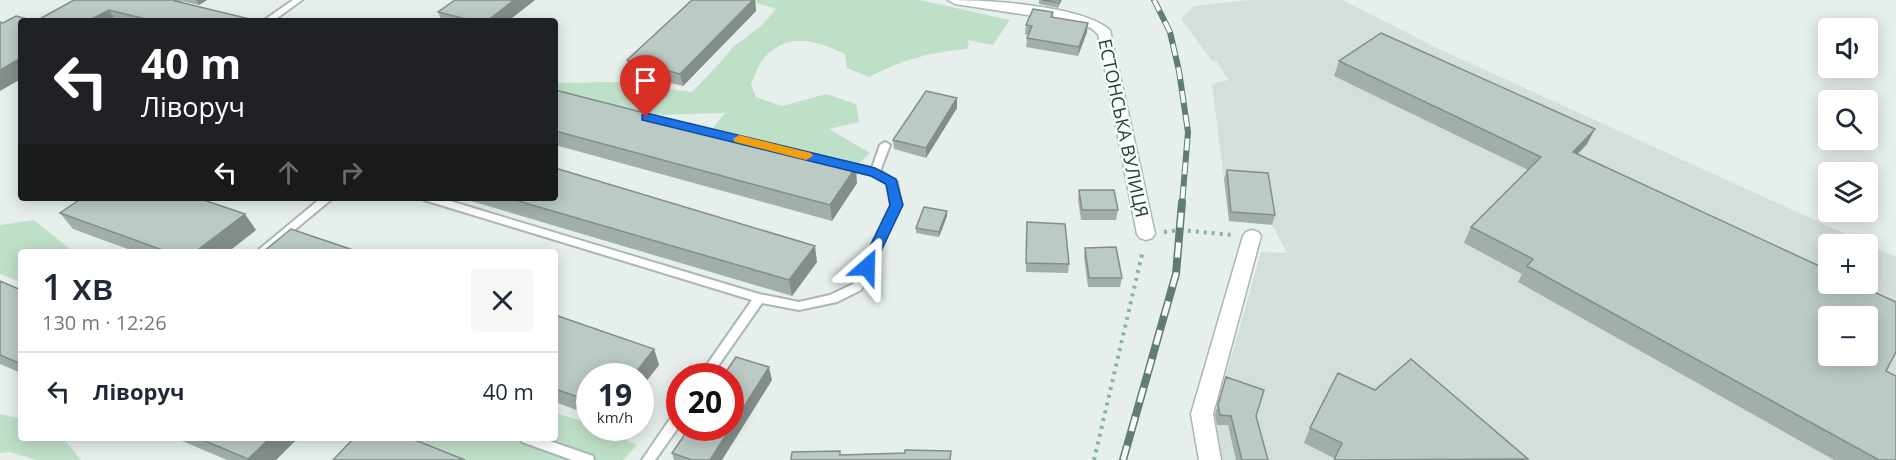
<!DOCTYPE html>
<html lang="uk">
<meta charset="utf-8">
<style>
:root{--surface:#fff;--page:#f6f6f7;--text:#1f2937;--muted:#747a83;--line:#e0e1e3}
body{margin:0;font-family:"Open Sans",sans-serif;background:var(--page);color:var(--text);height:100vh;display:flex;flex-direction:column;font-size:22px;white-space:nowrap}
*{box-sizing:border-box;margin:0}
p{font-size:20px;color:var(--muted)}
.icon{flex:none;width:33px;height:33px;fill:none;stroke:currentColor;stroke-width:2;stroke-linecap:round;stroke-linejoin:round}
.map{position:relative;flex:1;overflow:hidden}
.details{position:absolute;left:18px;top:249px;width:540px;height:192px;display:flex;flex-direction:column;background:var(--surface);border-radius:6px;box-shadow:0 3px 15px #0003}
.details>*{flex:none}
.hud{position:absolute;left:18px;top:18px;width:540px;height:183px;border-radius:6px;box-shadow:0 3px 15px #0003;background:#202124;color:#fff;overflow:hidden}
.fabs{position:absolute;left:1818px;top:18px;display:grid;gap:12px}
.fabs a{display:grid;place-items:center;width:60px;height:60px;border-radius:6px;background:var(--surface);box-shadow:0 3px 15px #0003;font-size:30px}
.speed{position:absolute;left:576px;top:363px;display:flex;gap:12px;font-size:30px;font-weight:700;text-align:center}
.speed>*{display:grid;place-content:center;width:78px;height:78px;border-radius:50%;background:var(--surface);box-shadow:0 3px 15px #0003;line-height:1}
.speed small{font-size:15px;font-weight:400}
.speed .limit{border:9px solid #d22;background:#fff;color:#111}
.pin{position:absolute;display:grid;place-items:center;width:51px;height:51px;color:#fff;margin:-62px -26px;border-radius:50% 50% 50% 0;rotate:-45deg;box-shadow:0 0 6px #0007}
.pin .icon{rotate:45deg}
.me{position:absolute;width:66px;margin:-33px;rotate:25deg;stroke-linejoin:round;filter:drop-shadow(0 0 4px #0008)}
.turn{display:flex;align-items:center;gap:21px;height:126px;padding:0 24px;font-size:27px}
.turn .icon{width:78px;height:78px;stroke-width:2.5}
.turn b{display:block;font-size:42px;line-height:51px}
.lanes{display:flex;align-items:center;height:57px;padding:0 24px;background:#0003;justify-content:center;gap:30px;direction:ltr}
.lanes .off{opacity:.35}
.round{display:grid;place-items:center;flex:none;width:63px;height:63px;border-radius:6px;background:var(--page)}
.overview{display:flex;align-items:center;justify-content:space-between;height:102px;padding:0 24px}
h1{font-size:36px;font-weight:600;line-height:45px}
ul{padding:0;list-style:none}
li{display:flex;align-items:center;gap:18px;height:78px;padding:0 24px;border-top:2px solid var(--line)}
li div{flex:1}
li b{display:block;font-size:22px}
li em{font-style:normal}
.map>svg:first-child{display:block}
</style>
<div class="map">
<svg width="1896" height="460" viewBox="0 0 1896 460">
<rect width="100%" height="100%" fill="#e6efeb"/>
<!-- built -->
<path fill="#d4dfda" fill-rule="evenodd" d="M1248 0H1342L1439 49 1896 257V460H1220L1212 425 1261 252 1287 253 1272 225 1265 182 1224 179 1212 84 1228 80 1217 62 1212 61 1181 19 1194 6ZM1828 244H1868V284H1828ZM1828 316H1868V356H1828Z"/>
<!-- green -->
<path fill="#bfe0c8" d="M748 0H920L1010 20 993 45 967 40 969 44 967 49C927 53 905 59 869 77L847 68 845 54C818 42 791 31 767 55 760 61 755 75 751 84L756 97 782 106 826 94 856 104 859 122 829 129 870 153 857 165 713 128 725 113 655 115 575 103 555 97V83L618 82 692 92 718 65 733 47 761 26 776 9Z
M34 220 74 252H21V282L0 274V225Z
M555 413 589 423 590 428H600L637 445 623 460H447L407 438H555Z
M0 414 21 419V438H63L81 460H36L10 452 0 453Z"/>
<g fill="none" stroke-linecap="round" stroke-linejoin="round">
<!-- lane casing -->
<g stroke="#a8b8b2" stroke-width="4">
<path id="lane" d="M293 0H302L273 21H263Z
M885 142 890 145 880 171 897 182 901 205 861 290 837 302 799 310 762 303 711 376H699L752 300 424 200 423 198H440L759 294 799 302 830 295 853 284 891 205 887 184 872 175 841 167 839 165 844 162 872 168 880 145Z
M321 198H333L268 252H256Z
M680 409V425L655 460H642L676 410Z
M520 438H541L593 456 594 460H572L522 442Z"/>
</g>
<!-- street casing -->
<g stroke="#a8b8b2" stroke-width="3">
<path id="street" d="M948 0C986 0 1082 5 1110 30L1155 234 1152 238 1146 240 1140 238 1137 234 1098 34 1091 28 1073 22 955 4Z
M1252 230 1258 232 1261 236 1213 414 1221 460H1199L1191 414 1243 236 1246 232Z"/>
</g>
<!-- path -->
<path stroke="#86b3a5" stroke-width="4" stroke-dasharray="3 5" stroke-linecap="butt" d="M1164 232 1180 230 1232 235
M1094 460 1143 250"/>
<!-- lane -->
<use href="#lane" fill="#fff" fill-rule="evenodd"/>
<!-- street -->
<use href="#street" fill="#fff" fill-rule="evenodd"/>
<!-- rail-far1 casing -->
<g stroke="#5f7d75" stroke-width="6">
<path id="rail-far1" d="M1154 0 1170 32 1179 71 1188 132 1182 204"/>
</g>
<!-- rail casing -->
<g stroke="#5f7d75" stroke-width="8">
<path id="rail" d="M1123 460 1176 274 1182 202"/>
</g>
<!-- rail-far1 -->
<use href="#rail-far1" stroke="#f7fbf9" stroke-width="4" stroke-dasharray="12" stroke-linecap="butt"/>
<!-- rail -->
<use href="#rail" stroke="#f7fbf9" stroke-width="5" stroke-dasharray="15" stroke-linecap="butt"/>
</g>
<!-- wall -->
<path fill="#a1aea9" d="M74 0H207L199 5 181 1 182 2 258 21H36Z
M535 0 508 21H442L438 12Z
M692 0H755L756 11 683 86 630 73 627 60Z
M1039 0H1062L1058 8 1039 4Z
M1053 12V18L1087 32 1078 56 1026 47 1027 38 1028 35 1025 34 1026 25Z
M1339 61 1587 144 1577 154 1896 302V355L1895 354 1886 371 1896 460H1834L1518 282 1522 274 1464 243 1471 227 1528 170 1334 76Z
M555 90 857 183 832 221 555 145Z
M957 98V108L926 158 894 149 893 140Z
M1227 170 1275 215 1272 225 1229 221 1224 179Z
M1079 190 1118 210 1116 220H1081L1078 200Z
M461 198H555L817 262 792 296Z
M60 213 256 230 228 252H136L73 229Z
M947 216 939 237 916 233V228Z
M1027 222 1069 264 1068 273 1026 272Z
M1085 248 1122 278 1120 287H1088L1084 257Z
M0 281 21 290V373L0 364Z
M555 315 654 349 659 365 640 389V376H590V415L555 402Z
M1226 377 1256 416 1268 460H1236L1228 425H1217L1215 414Z
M772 380 722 460H674L672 453Z
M1310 428 1528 460H1334V458L1304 443Z
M175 438H298L276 460H227Z"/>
<!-- shaded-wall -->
<path fill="#838d89" d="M196 0H207L199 5Z
M514 0H535L508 21H487Z
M753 0H755L756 11 683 86 680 74Z
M109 10 116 21H88Z
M1088 23 1087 32 1078 56 1079 47Z
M21 58V79L0 91V70Z
M957 98V108L926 158V148Z
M1595 129 1587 144 1564 168 1573 152Z
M856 167 857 183 832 221 830 205Z
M947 211V216L939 237V232Z
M245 214 256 230 228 252H195Z
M815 246 817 262 792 296 789 280Z
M654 349 659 365 640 389V376H633Z
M769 367 772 380 722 460H710Z
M270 438H298L276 460H249L248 459Z"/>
<!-- building -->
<path fill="#bbcac4" stroke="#838d89" stroke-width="1.5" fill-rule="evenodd" d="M74 0H176L175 1 258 21H154L109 10 88 21H36Z
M455 0H514L487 21H474L438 12Z
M692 0H753L680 74 627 60Z
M1042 0H1060L1059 3Z
M1033 9 1053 12 1051 17 1088 23 1079 47 1027 38 1032 26 1026 25Z
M16 16 35 21H21V58L0 70V22L3 23Z
M1381 33 1595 129 1573 152 1828 270V284H1857L1896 302V352L1886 371 1896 376V460H1879L1527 266 1533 259 1471 227 1541 157 1339 61ZM1828 316H1868V356H1828Z
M555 90 856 167 830 205 555 131Z
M926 91 957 98 926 148 893 140Z
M555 168 815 246 789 280 508 198H555Z
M1227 170 1268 173 1275 215 1231 212Z
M1079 190H1114L1118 210H1082Z
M82 198H198L245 214 195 252H168L60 213Z
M924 207 947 211 939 232 916 228Z
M1027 222 1065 224 1069 264 1026 263Z
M291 229 359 252H263Z
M1116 247 1122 278H1089L1085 248Z
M0 281 21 290V364L0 355Z
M555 315 654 349 633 376H590V401L555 389Z
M736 357 769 367 710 460H692L672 453 689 428H730V376H723Z
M1411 359 1528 459 1334 460 1342 443 1310 428 1338 373 1375 390Z
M1226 377 1264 390 1256 416 1268 460H1242L1231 416 1220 415 1218 405Z
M198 438H270L248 459Z
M354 438H410L465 460H333Z
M905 450 951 451 950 460H791L792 452 840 451V455L905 453Z"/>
<!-- route -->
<path fill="#1a73e8" stroke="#114b97" stroke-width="1.5" d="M646 113 875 168 896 179 903 205 872 270 867 272 860 267 890 205 886 184 871 176 642 120V115Z"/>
<!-- slow -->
<path fill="#f59e0b" d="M739 135 811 153 813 156 806 160 735 142 733 139Z"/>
<g text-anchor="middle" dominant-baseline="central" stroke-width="5" stroke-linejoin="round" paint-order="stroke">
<!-- street labels -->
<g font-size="18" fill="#24423a" stroke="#f7fbf9">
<text transform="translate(1124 128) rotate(78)">ЕСТОНСЬКА ВУЛИЦЯ</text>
</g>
</g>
</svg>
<div class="fabs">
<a><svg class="icon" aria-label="sound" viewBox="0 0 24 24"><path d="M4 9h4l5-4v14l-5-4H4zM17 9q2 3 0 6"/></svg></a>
<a><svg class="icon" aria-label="search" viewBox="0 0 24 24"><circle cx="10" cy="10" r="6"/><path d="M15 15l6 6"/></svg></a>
<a><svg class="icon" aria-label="layers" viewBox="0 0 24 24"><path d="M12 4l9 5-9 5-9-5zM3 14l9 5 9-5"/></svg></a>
<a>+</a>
<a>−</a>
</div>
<div class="speed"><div>19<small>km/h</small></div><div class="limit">20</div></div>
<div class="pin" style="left:646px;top:117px;background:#d93025"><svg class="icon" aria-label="arrive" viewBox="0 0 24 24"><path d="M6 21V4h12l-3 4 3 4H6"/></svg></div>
<svg class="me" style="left:867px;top:267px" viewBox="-20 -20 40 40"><path d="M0-17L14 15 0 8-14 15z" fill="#1a73e8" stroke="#fff" stroke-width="4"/></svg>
<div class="hud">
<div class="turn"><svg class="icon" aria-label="left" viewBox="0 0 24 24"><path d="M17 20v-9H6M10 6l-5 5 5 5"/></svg><div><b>40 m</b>Ліворуч</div></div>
<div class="lanes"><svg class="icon" aria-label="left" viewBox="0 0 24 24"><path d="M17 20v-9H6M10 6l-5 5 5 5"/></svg><svg class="icon off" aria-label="ahead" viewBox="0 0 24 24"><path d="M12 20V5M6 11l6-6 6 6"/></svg><svg class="icon off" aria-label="right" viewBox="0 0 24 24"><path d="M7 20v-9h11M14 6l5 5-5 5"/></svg></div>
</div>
<section class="details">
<div class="overview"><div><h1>1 хв</h1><p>130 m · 12:26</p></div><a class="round"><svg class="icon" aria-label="close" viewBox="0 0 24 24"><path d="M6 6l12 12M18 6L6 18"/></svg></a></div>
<ul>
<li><svg class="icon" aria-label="left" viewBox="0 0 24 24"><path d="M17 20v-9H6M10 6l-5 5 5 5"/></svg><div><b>Ліворуч</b></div><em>40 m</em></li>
</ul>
</section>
</div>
